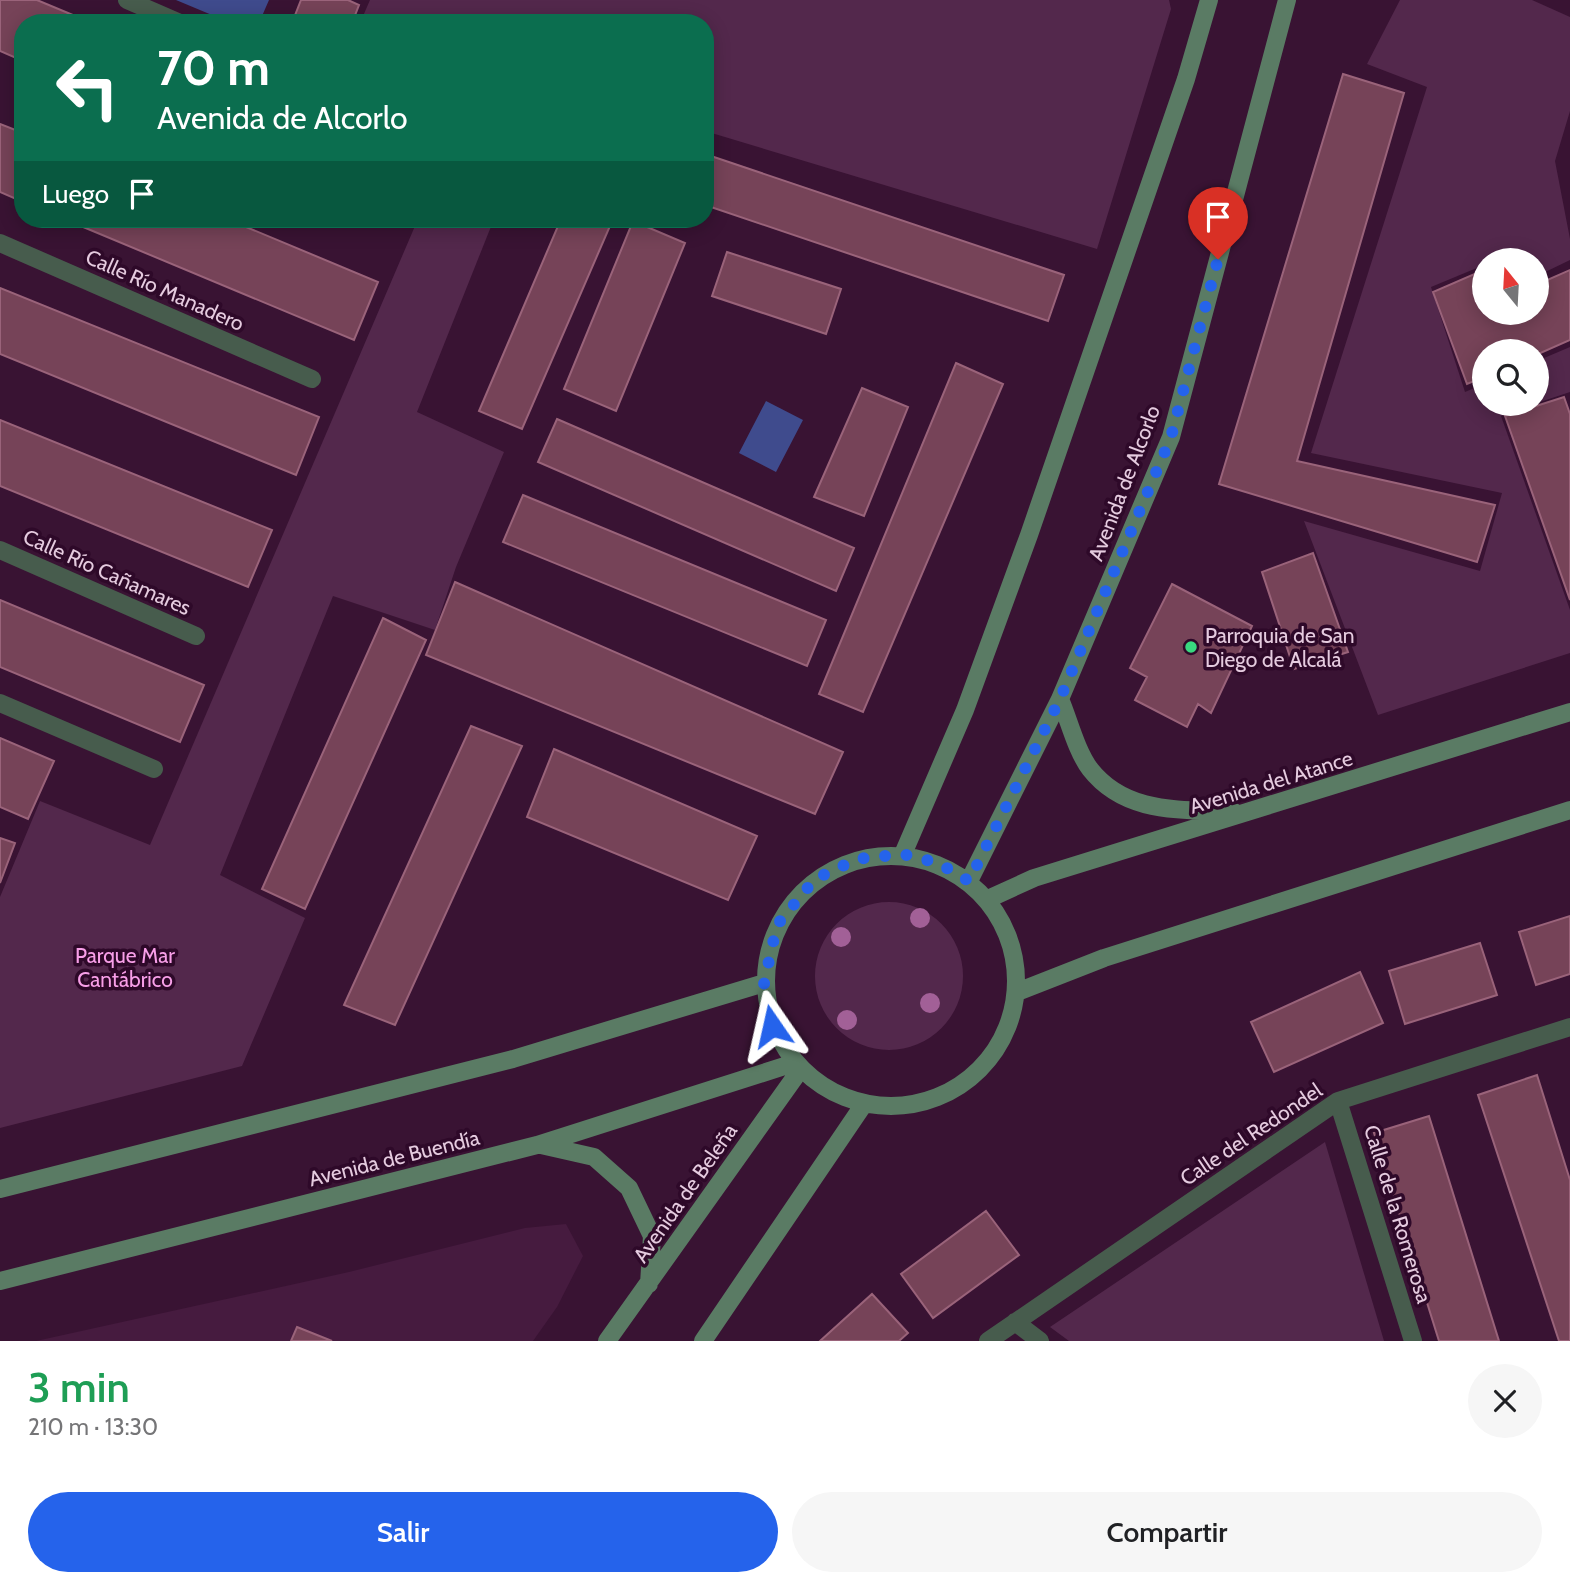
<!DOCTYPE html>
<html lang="es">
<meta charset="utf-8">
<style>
:root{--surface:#fff;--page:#f6f6f6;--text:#202124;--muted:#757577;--accent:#2563eb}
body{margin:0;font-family:Cabin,sans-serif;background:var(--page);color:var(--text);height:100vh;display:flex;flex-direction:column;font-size:26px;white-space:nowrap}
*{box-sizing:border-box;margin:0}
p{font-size:23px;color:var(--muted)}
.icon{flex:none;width:38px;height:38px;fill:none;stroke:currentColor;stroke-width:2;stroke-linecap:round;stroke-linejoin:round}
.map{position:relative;height:1341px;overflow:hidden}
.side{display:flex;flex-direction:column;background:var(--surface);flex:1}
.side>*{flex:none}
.guide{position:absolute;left:14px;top:14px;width:700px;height:214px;border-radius:28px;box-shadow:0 4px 18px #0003;background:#0b6e4f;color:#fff;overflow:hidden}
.needle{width:46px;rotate:342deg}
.fabs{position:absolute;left:1472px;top:248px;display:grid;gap:14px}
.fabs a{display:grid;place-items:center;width:77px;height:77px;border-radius:50%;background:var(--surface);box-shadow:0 4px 18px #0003;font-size:35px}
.pin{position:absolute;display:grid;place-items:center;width:60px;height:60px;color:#fff;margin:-72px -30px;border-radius:50% 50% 50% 0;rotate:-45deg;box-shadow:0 0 7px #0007}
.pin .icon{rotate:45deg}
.me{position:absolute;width:77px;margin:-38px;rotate:349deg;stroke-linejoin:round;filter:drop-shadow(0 0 5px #0008)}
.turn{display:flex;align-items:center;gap:24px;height:147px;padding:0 28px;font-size:32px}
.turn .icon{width:91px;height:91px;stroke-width:2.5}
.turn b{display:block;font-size:49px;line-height:60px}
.then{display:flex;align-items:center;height:66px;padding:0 28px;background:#0003;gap:14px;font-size:26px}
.round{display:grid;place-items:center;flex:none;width:74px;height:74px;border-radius:37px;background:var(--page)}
.head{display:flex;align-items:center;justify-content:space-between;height:119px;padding:0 28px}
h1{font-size:42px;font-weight:600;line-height:52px;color:#1e9e55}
.primary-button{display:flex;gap:14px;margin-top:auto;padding:14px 28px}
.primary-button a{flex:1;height:80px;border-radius:42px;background:var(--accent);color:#fff;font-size:28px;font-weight:600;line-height:80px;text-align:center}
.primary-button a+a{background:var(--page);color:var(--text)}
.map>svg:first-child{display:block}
</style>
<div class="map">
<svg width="1570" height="1341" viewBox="0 0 1570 1341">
<rect width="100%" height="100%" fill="#391333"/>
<!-- built -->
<path fill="#461b3f" d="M566 1224 583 1256 557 1307 533 1341H36L349 1272 525 1228Z"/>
<!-- green -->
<path fill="#53284c" d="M370 0H1169L1171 9 1097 249 705 131V23H360Z
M1400 0H1532L1570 17V111L1555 161 1570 239V260L1537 276 1536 261H1484V265L1431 287 1465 392 1484 384V404H1534L1501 416 1570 610V653L1378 715 1304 521 1480 571 1502 493 1311 453 1427 87 1367 64Z
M418 219H494L417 412 504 452 456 567 435 630 333 596 220 875 305 918 242 1066 0 1128V897L40 801 150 845Z
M1570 347V392L1537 403V361Z
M815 976a74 74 0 1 1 148 0a74 74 0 1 1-148 0Z
M1325 1142 1384 1341H1069L1050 1327Z"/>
<!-- water -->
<path fill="#3f4b8d" d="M176 0H269L259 23H231Z
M766 401 803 420 776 472 739 453Z"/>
<!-- building -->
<path fill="#764358" stroke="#9a637a" stroke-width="2" d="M0 0H37L92 23H23V61L0 51Z
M301 0H348L359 5 352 23H292Z
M1343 74 1404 93 1297 461 1495 505 1477 562 1219 484Z
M0 124 23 133V202L0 192Z
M705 154 1064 275 1048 321 705 205Z
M64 219H227L378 282 354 340Z
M561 219H613L522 429 479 411Z
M633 221 685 243 616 411 564 389Z
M727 252 841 289 826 334 712 296Z
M1570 270V340L1536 355V352H1484V377L1467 384 1433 292 1479 272 1484 286V313H1536V285Z
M0 288 319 417 296 475 0 354Z
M956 363 1003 384 863 712 819 694Z
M862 388 908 407 864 516 814 497Z
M1564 397 1570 414V600L1505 416Z
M557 419 854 548 836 591 538 462Z
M0 420 272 530 248 587 0 486Z
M523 495 826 620 807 666 503 542Z
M1313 553 1348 652 1294 669 1262 572Z
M455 582 843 752 815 814 426 655Z
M1172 584 1252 626 1211 713 1198 704 1187 727 1135 700 1147 677 1130 668Z
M0 600 204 685 180 742 0 667Z
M383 618 426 640 305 909 262 889Z
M471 726 522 746 395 1025 344 1005Z
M0 738 54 761 28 819 0 807Z
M554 749 757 836 728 900 527 817Z
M0 838 15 843 0 883Z
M1570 916V974L1536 985 1519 932Z
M1480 943 1497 995 1405 1024 1389 971Z
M1360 972 1383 1023 1274 1072 1251 1022Z
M1537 1075 1570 1180V1341H1559L1478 1095Z
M1429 1116 1499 1341H1439L1374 1133Z
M986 1211 1019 1255 933 1318 901 1274Z
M872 1294 908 1333 899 1341H820Z
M297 1327 332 1341H291Z"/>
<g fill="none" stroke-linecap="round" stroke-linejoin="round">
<!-- street -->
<path stroke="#475c4d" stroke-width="18" d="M127 0 180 23
M0 243 312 379
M0 550 196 636
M0 703 154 769
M1338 1101 1413 1341
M1015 1322 1040 1341
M988 1341 1338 1101 1570 1027"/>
<!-- secondary -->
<path stroke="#5a7b64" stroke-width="18" d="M1060 699C1069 720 1076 750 1090 769 1126 815 1182 809 1234 812
M903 854 965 710 1029 535 1186 79 1209 0
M766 981a125 125 0 1 1 250 0a125 125 0 1 1-250 0Z
M969 881 1060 699 1171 437 1287 0
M988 899 1034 878 1570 712
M1017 992 1104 958 1570 810
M541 1145 594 1157 629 1188 652 1236 649 1284
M0 1189 513 1059 764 983
M0 1281 537 1145 794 1063
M607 1341 800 1070
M703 1341 864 1104"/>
</g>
<!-- trees -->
<g fill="#a26097">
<circle cx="920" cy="918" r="10"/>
<circle cx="841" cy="937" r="10"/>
<circle cx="930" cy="1003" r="10"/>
<circle cx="847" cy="1020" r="10"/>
</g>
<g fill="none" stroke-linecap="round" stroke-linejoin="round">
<!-- route -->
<path stroke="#2563eb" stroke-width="12" stroke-dasharray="0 21.6" d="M772 1026 764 983 777 925 815 879 857 859 903 854 938 863 969 881 1060 699 1171 437 1218 259"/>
</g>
<!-- markers -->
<circle fill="#39d87f" stroke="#2e0929" stroke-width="2.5" cx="1191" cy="647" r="7"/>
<g text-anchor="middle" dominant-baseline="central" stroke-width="7" stroke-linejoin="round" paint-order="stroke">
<!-- street labels -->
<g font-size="21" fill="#e5cbdf" stroke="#2e0929">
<text transform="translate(165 290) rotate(24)">Calle Río Manadero</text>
<text transform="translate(1124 483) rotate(-69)">Avenida de Alcorlo</text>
<text transform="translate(107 572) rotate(24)">Calle Río Cañamares</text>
<text transform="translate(1271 782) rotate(-17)">Avenida del Atance</text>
<text transform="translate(1251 1134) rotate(-34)">Calle del Redondel</text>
<text transform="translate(394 1158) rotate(-14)">Avenida de Buendía</text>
<text transform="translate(685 1193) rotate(-55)">Avenida de Beleña</text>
<text transform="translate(1398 1214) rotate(73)">Calle de la Romerosa</text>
</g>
<!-- poi labels -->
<g font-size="21" fill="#e5cbdf" stroke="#2e0929" text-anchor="start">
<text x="1205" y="635">Parroquia de San<tspan x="1205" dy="24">Diego de Alcalá</tspan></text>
</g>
<!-- park labels -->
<g font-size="21" fill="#f89fe8" stroke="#2e0929">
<text x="125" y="955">Parque Mar<tspan x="125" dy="24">Cantábrico</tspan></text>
</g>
</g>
</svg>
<div class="fabs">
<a><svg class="needle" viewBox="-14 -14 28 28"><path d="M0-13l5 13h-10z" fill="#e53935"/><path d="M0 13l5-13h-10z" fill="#757577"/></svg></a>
<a><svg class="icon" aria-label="search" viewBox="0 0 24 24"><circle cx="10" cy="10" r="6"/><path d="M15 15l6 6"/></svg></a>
</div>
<div class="pin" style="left:1218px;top:259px;background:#d93025"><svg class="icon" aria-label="arrive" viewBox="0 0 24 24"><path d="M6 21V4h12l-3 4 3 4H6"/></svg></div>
<svg class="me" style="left:772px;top:1026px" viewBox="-20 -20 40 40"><path d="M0-17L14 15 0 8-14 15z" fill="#2563eb" stroke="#fff" stroke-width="4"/></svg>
<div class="guide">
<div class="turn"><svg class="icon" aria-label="left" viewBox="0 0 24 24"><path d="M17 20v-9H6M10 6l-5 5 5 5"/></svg><div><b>70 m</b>Avenida de Alcorlo</div></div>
<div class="then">Luego<svg class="icon" aria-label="arrive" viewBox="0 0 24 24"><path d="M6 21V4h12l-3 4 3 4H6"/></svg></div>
</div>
</div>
<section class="side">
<div class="head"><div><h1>3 min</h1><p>210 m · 13:30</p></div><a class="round"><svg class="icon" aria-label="close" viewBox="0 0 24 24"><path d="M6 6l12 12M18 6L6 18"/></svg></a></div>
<div class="primary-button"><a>Salir</a><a>Compartir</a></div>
</section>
